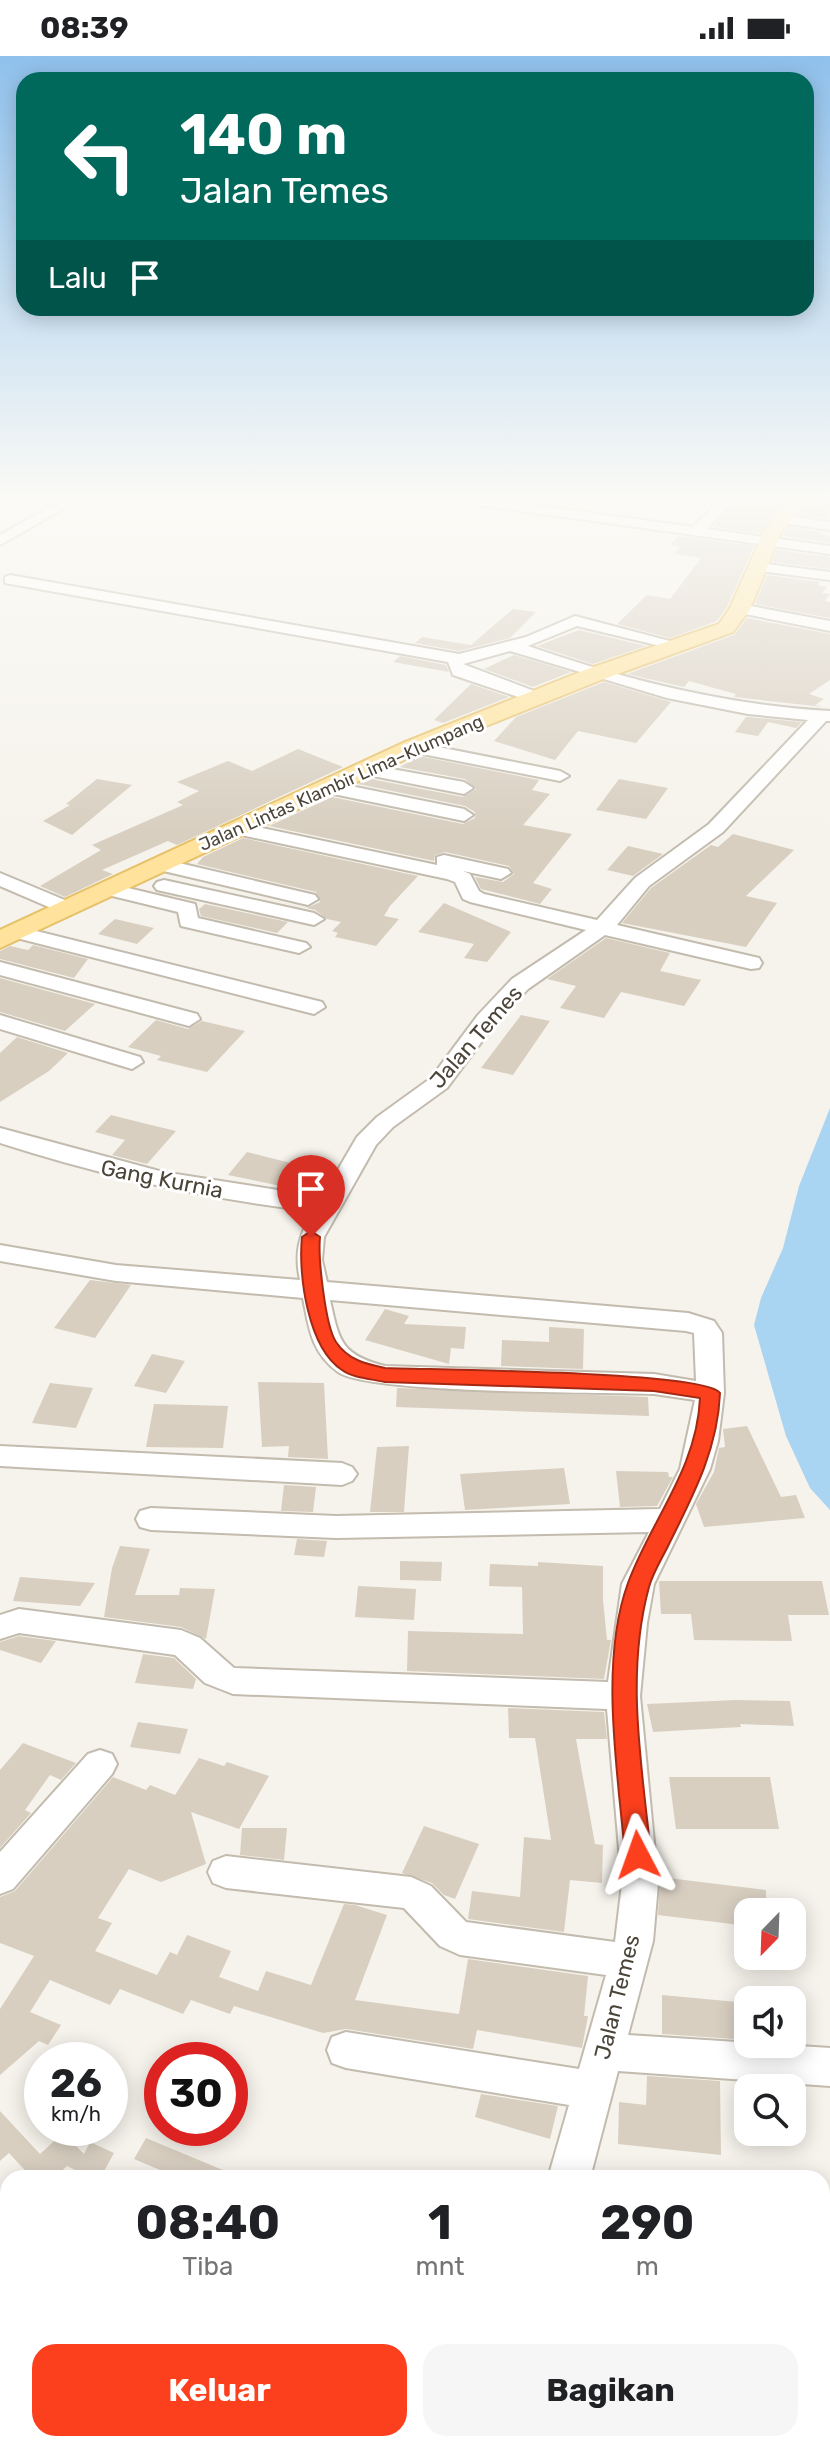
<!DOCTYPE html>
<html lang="id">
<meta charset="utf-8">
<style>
:root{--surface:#fff;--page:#f6f6f6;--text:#202124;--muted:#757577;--accent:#fc3f1d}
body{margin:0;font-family:Rubik,sans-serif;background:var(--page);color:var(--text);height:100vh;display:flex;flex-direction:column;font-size:30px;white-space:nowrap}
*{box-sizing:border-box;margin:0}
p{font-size:26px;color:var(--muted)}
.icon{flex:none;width:44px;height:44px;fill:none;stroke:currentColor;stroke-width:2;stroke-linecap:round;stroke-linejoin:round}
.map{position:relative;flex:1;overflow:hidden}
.drawer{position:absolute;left:0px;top:2114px;width:830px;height:282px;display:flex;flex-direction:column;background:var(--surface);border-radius:24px 24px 0 0;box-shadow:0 4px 20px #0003}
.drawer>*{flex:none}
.hud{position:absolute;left:16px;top:16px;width:798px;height:244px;border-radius:24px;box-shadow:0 4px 20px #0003;background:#00695c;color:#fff;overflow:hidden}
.needle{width:52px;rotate:203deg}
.controls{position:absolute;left:734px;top:1842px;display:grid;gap:16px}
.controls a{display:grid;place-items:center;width:72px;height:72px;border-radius:16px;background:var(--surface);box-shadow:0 4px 20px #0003;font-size:40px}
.speed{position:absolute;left:24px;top:1986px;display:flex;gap:16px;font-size:40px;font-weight:700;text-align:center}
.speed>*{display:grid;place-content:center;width:104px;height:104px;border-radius:50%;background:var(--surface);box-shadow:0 4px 20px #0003;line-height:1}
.speed small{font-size:20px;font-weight:400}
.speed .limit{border:12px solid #d22;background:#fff;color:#111}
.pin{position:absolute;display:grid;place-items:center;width:68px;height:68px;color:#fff;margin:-82px -34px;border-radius:50% 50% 50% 0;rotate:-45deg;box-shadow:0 0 8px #0007}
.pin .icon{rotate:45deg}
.me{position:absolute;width:88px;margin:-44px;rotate:356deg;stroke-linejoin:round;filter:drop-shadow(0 0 6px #0008)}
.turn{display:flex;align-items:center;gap:28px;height:168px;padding:0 32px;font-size:36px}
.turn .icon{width:104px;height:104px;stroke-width:2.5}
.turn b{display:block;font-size:56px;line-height:68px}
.then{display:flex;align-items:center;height:76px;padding:0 32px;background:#0003;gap:16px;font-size:30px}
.eta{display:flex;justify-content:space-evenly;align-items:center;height:136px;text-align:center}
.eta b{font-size:48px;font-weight:700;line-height:56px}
.cta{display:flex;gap:16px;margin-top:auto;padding:16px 32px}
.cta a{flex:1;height:92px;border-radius:24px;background:var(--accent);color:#fff;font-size:32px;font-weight:700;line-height:92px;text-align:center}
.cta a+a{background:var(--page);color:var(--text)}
.status{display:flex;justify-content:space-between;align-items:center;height:56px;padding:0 40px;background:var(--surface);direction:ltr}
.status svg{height:22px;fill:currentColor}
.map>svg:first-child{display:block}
</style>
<div class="status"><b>08:39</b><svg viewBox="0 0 49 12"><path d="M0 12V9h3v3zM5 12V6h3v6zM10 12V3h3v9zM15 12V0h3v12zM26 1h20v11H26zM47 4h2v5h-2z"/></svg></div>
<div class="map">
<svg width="830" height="2395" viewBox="0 0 830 2395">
<rect width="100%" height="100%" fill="#f6f3ec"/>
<!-- water -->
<path fill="#a9d4f2" d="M830 1052V1454L810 1432 786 1380 754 1269 761 1242 783 1192 799 1130Z"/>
<!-- building -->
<path fill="#d8cfc1" d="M753 441H786L760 477 713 471 740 442Z
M810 441H830V455L825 462 798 458Z
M789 471 821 476 820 478 830 480V487L783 480Z
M678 480 754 490 727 551 717 565 670 582 617 568 647 539 670 543 701 502 674 498 680 491 670 489Z
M777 494 830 501V513L772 506Z
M767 519 820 526 818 529 827 531 822 537 830 538 825 545 830 546V562L755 548Z
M513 553 536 556 510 582 459 595 415 587 422 581 471 589Z
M747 562 830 578V624L809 638 824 643 815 649 823 651 734 641 736 638 689 625 684 631 627 618 734 579Z
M579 574 646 590 593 608 537 590Z
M514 599 571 616 533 631 484 613Z
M400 600 446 609 449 616 393 606Z
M604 626 671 646 636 687 578 675 555 704 494 685 516 661Z
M471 628 509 641 443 667 434 664Z
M746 661H748L802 666 796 672 768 666 758 680 735 676Z
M298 693 343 711 177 789 168 785 102 814 113 818 65 841 40 830 101 794 92 789 183 749 177 746 199 735 177 726 228 705 252 715Z
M419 700 539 724 532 734 550 738 523 769 572 778 533 827 552 833 540 848 481 833 475 821 503 826 514 818 509 810 445 796 435 799 434 805 269 770 332 741 463 768 475 762V756L465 750 358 728 371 723 463 741 476 733 465 723 400 711Z
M97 723 132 729 72 779 43 765 70 749 66 748Z
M619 723 668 732 646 763 596 754Z
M733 778 794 794 746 840 777 847 746 891 622 867 651 832 711 789 718 791Z
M243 782 418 820 390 850 384 860 399 863 376 890 335 881 338 877 332 875 341 866 327 863 315 854 183 825 307 852 320 846 316 836 197 808 203 801Z
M628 790 663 798 633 820 607 814Z
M444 847 511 876 487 906 464 902 474 888 418 876Z
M205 848 288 866 277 877 201 860 199 853Z
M115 863 154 872 137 888 98 878Z
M606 882 670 897 660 915 701 924 684 950 621 936 604 962 560 952 576 930 547 923Z
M33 889 88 903 74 922 0 903V895L10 890 28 894Z
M0 922 95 948 65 975 0 956Z
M521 959 550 965 513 1019 481 1012Z
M156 964 188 973 202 965 245 975 207 1016 157 1004 161 1000 128 991Z
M17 981 68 997 49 1015 0 1046V997Z
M111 1059 147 1068 176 1075 147 1108 112 1099 125 1084 95 1076Z
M247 1096 330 1117 315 1137 228 1119Z
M90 1224 131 1229 95 1282 54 1272Z
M385 1253 409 1260 404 1268 466 1271 464 1293 451 1292 449 1308 365 1284Z
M549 1271 584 1273 583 1313 501 1310 502 1284 549 1286Z
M152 1298 185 1305 166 1337 134 1330Z
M258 1326 324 1327 328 1403 288 1401 289 1390 262 1391Z
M50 1327 93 1332 76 1372 32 1367Z
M397 1332 648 1341 649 1360 396 1351Z
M154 1348 228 1350 223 1392 146 1391Z
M747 1370 781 1441 796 1439 805 1462 704 1471 696 1448 714 1416 719 1392 725 1391 723 1373Z
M409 1390 404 1456H370L377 1391Z
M564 1412 570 1448 465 1454 460 1418Z
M616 1415 668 1416 669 1421H673L657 1450 620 1451Z
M284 1429 316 1431 313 1456 281 1455Z
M297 1483 327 1485 324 1501 294 1499Z
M120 1490 150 1493 135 1539H179L180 1532 215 1533 206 1583 181 1571 104 1561 112 1512Z
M400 1505 442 1506 441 1525 400 1524Z
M538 1506 603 1510V1544L607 1584H611L604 1623 407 1615 408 1575 523 1578 522 1531 489 1530 490 1508 538 1510Z
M20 1521 95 1527 80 1550 13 1545Z
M659 1525H822L829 1559H788L792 1585 694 1584 691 1558H661Z
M358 1530 416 1533 414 1564 355 1561Z
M19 1580 56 1585 41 1607 0 1594V1586Z
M143 1598 174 1602 196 1623 193 1633 135 1627Z
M736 1644 790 1645 794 1670 740 1668 741 1671 653 1676 647 1648Z
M508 1652 604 1656 607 1683H576L595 1788 603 1789 602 1827 570 1824 564 1876 468 1863 472 1835 520 1841 524 1781 551 1784 535 1682H509Z
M138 1666 188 1673 180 1698 130 1691Z
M23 1687 76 1707 61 1724 50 1719 25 1754 31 1757 0 1792V1714Z
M199 1702 224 1710 227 1706 269 1720 239 1773 191 1756 206 1808 161 1826 129 1813 98 1862 112 1867 95 1895 157 1919 170 1896 177 1899 187 1879 231 1895 219 1921 258 1935 266 1915 311 1929 344 1848 355 1849 387 1859 355 1944 459 1958 468 1903 588 1920 584 1960H588L582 1992 477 1974 473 1993 346 1973 323 1977 234 1950 230 1958 191 1944 183 1958 120 1933 110 1949 50 1924 30 1956 61 1969 48 1989 39 1985 0 2019V1953L34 1900 0 1887V1841L15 1835 113 1721 146 1734 150 1729 175 1739Z
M669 1721H770L779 1773H676Z
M424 1770 479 1788 455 1843 444 1839 432 1827 402 1817Z
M242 1772H287L284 1804 240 1799Z
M660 1821 766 1834V1856H748V1870L658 1859Z
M662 1939 748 1947V1984L662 1978Z
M647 2020 720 2025 721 2099 618 2088 619 2046 646 2049Z
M481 2038 558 2050 550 2083 475 2061Z
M0 2055 40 2098 63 2077 84 2098 90 2086 114 2097 103 2117 108 2122H92L67 2110 54 2122H32L9 2097 0 2105Z
M146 2082 242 2122H179L134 2103Z"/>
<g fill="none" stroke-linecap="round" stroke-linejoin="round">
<!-- minor casing -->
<g stroke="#c2bbae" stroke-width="4">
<path id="minor" d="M68 441H84L0 489V479Z
M441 441H475L693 471 723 441H737L707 473 830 490V498L448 445Z
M781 459 830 466V474L776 466V460Z
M758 507 830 516V524L753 514 751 511Z
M10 519 459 598 526 581 575 560 685 589 677 594 577 570 528 590C626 624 725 649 830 655V665H826L723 776 649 830 617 869 759 902 762 907 759 912 751 913 605 879 528 933 494 969 447 1032 393 1071 376 1089 324 1181 322 1204 327 1226 688 1257 714 1265 722 1277 724 1337 718 1385 710 1413 654 1528 647 1567 640 1640 658 1828 653 1885 628 1979 830 1992V2030L618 2015 590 2122H548L569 2049 346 2012 332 2007 327 1994 332 1981 346 1976 579 2013 606 1919 460 1899 440 1890 404 1852 226 1832 213 1827 208 1816 213 1805 226 1800 411 1821 431 1830 466 1866 615 1886 622 1828 607 1653 233 1638 205 1627 175 1599 19 1577 0 1583V1559L19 1553 181 1574 200 1582 234 1612 608 1626 622 1528 649 1476 336 1482 151 1474 140 1471 136 1463 140 1455 151 1452 336 1460 660 1453 680 1413 695 1344 654 1338C603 1336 368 1338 338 1316 311 1296 309 1272 303 1242L116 1225 0 1205V1189L116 1209 300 1224C294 1196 299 1180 313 1155 207 1143 102 1120 0 1087V1072L163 1116 322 1141 357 1081 377 1061 431 1022 478 959 512 923 586 874 470 846 463 843 455 826 447 823 232 777V769L239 767 437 809V801L444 799 508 813 511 817 501 823 463 815 470 818 479 835 484 838 597 864 635 822 709 768 808 664 748 658 667 642 510 595 463 608 542 638V646L536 647 453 619 448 606 5 527V521ZM330 1244 686 1275 694 1277 696 1325 654 1318 385 1310C341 1299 339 1285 330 1244Z
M740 548 830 565V575L735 556 732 553Z
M413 686 560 715 569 720 560 725 407 695V687Z
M364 708 464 726 473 732 464 738 358 717V709Z
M326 725 464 753 473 759 464 765 319 735 317 731Z
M162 803 315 839 318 843 308 849 155 813 152 809Z
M0 817 72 847 75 851 65 857 58 855 0 830Z
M164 824 314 857 324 863 314 869 157 834 154 830 157 826Z
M107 827 195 848 198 862 306 887 310 891 299 897 181 870 178 856 100 837 97 833Z
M16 870 322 946 325 951 314 958 9 880 6 876 9 872Z
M0 906 197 958 200 963 189 970 0 919Z
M0 959 140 1001 143 1006 132 1013 0 973Z
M0 1390 342 1407 352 1411 357 1418 352 1425 342 1429 0 1410Z
M100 1694 112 1698 117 1708 112 1718 13 1833 0 1838V1796L88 1698Z
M8 2143V2187L0 2190V2146Z
M27 2388H76L73 2395H24Z
M326 2388H372L369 2395H323Z
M501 2388H547V2395H501Z
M613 2388H662L665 2395H616Z"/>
</g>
<!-- major casing -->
<g stroke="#e6c16a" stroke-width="4">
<path id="major" d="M789 441H807L781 477 750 553 733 576 601 624 421 696 0 892V874L405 686 585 614 719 568 730 552 763 477Z"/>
</g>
<!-- minor -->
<use href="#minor" fill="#fff" fill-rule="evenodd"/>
<!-- major -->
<use href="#major" fill="#ffe39c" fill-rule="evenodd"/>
</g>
<!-- sky -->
<linearGradient id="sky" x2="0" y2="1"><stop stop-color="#8fc1ec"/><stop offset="0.57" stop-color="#fbfaf6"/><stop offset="1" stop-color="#fbfaf6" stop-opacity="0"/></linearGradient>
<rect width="830" height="776" fill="url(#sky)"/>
<!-- route -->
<path fill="#fc3f1d" stroke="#a42913" stroke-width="2" d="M311 1175 320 1181C318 1201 325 1269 336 1286 348 1304 366 1308 385 1312 429 1314 705 1315 720 1337 718 1392 694 1438 670 1486 663 1501 653 1516 649 1531 625 1619 642 1710 651 1799L647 1807 638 1810 629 1807 625 1799C618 1717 599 1606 628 1527 651 1464 697 1413 700 1342L654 1335 385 1326C372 1323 353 1322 342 1314 308 1292 298 1219 302 1181Z"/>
<g text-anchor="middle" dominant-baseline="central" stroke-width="6" stroke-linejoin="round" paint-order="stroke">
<!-- far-street labels -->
<g font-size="18" fill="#4b4439" stroke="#fff">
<text transform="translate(341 727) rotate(-24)">Jalan Lintas Klambir Lima–Klumpang</text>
</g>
<!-- street labels -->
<g font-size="22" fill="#4b4439" stroke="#fff">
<text transform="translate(476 981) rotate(-49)">Jalan Temes</text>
<text transform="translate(162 1123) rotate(11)">Gang Kurnia</text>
<text transform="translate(617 1941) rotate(-76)">Jalan Temes</text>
</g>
</g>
</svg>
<div class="controls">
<a><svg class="needle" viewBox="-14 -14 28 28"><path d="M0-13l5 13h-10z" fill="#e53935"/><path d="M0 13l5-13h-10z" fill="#757577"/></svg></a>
<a><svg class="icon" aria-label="sound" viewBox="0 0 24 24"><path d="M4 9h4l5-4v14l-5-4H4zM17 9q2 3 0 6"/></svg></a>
<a><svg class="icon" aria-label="search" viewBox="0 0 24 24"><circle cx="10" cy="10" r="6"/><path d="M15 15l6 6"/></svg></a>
</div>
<div class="speed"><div>26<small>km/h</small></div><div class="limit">30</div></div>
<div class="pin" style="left:311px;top:1181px;background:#d93025"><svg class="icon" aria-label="arrive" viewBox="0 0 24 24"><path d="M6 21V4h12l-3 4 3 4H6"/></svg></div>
<svg class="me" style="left:638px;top:1799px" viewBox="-20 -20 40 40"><path d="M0-17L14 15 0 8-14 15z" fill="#fc3f1d" stroke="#fff" stroke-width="4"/></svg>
<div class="hud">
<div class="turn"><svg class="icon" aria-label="left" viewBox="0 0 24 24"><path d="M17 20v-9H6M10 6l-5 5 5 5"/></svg><div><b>140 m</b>Jalan Temes</div></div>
<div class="then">Lalu<svg class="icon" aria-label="arrive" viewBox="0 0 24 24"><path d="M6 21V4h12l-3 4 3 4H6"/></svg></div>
</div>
<section class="drawer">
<div class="eta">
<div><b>08:40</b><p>Tiba</p></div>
<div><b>1</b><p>mnt</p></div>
<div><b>290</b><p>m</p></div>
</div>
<div class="cta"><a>Keluar</a><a>Bagikan</a></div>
</section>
</div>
